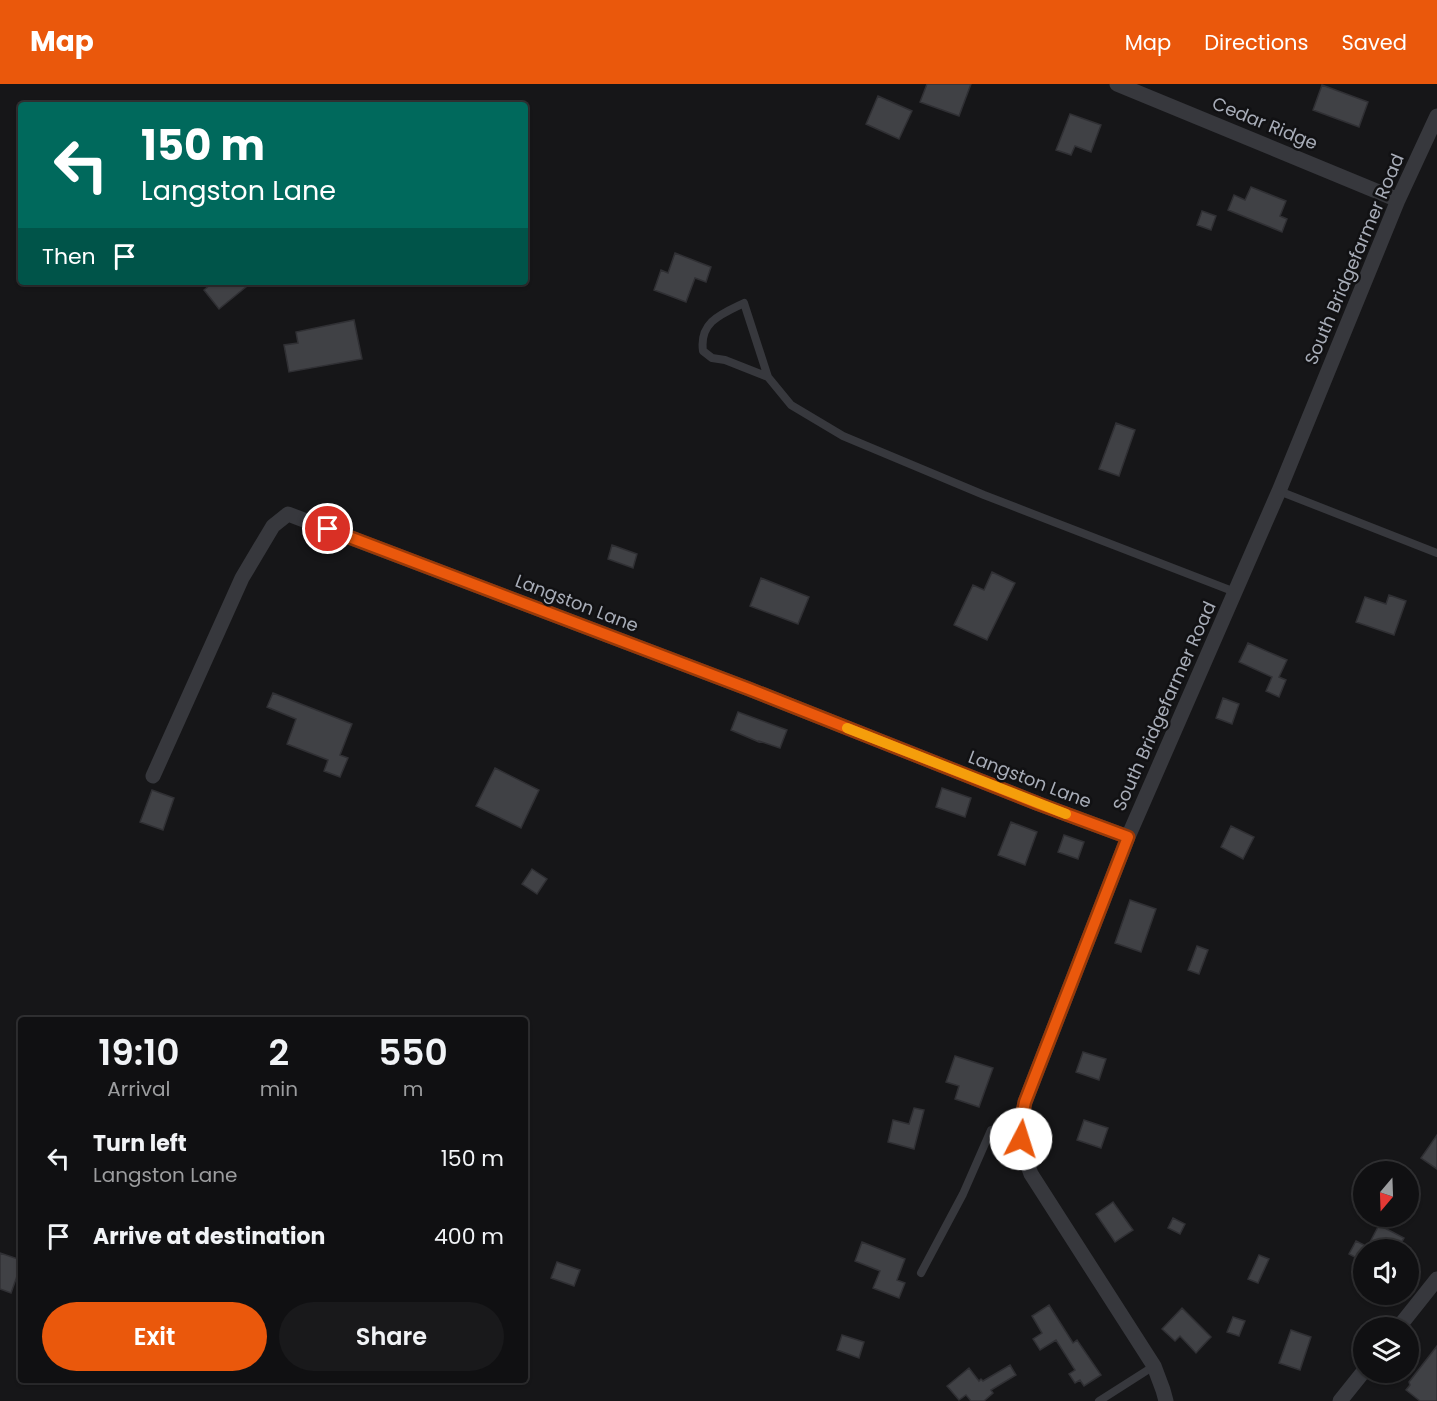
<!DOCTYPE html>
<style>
:root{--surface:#101012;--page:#19191b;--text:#f1f3f6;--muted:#9c9d9f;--line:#303032;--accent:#ea580c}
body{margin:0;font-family:Poppins,sans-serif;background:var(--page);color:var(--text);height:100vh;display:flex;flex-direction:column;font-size:22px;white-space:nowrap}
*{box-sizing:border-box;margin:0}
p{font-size:20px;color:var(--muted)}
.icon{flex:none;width:33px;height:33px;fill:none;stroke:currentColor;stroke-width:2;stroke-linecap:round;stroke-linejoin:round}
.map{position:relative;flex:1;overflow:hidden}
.drawer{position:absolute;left:18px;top:933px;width:510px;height:366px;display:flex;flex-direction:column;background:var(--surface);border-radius:6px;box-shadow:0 2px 4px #0004,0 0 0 2px var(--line)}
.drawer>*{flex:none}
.hud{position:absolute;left:18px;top:18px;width:510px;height:183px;border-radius:6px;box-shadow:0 2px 4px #0004,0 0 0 2px var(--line);background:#00695c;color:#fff;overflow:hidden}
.needle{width:39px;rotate:199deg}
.fabs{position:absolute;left:1353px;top:1077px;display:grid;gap:12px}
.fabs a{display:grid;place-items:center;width:66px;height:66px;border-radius:50%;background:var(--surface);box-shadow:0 2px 4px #0004,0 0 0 2px var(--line);font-size:30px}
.pin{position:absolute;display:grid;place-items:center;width:51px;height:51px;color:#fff;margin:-26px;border:3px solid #fff;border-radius:50%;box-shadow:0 2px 6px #0007}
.me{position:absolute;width:66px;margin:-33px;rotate:5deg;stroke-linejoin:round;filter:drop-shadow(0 0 4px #0008)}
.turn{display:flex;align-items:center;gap:21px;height:126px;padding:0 24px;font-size:27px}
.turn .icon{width:78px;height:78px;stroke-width:2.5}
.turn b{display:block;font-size:42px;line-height:51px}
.then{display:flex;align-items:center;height:57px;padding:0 24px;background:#0003;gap:12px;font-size:22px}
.eta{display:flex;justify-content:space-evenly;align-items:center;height:102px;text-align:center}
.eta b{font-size:36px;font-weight:600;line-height:42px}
.action{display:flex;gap:12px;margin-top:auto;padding:12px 24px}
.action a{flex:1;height:69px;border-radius:36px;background:var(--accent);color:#fff;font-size:24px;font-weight:600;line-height:69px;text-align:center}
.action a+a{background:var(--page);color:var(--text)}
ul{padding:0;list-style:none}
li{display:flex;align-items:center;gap:18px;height:78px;padding:0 24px}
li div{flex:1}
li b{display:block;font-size:22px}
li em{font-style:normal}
header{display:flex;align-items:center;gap:36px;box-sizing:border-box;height:84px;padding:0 30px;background:var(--accent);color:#fff}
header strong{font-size:28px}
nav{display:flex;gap:33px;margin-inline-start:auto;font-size:21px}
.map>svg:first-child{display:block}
</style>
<header>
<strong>Map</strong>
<nav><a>Map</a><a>Directions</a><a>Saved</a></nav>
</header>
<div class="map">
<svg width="1437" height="1317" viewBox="0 0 1437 1317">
<rect width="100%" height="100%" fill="#161618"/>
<!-- building -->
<path fill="#404145" stroke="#303034" stroke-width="1.5" d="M927 0H971L959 32 920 18Z
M1322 1 1368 18 1359 43 1313 26Z
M878 12 912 27 899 55 866 40Z
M1070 30 1101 41 1091 68 1075 62 1071 71 1056 66Z
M1251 103 1286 117 1280 132 1287 135 1282 148 1228 126 1234 111 1245 116Z
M1202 127 1216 132 1211 146 1197 141Z
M675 169 711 183 706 198 695 194 686 218 654 206 661 186 668 189Z
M213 198H252L219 225 204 206Z
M354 236 362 275 289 288 284 261 298 259 296 248Z
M1116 339 1135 346 1119 392 1099 385Z
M612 461 637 470 633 484 608 475Z
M992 488 1015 499 987 556 954 541 973 501 984 506Z
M761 494 809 513 798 540 750 522Z
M1389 511 1406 517 1394 551 1356 538 1365 513 1386 520Z
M1248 559 1287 576 1279 593 1286 596 1279 613 1266 607 1272 593 1239 578Z
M273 609 352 640 340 671 348 674 340 693 324 687 328 676 287 660 296 635 267 623Z
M1223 614 1239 620 1232 640 1216 634Z
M738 628 787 646 780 664 759 657V658L731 646Z
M495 684 539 706 521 744 476 722Z
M942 704 971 714 965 733 936 723Z
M152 706 174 714 163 746 140 738Z
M1011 738 1037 748 1025 781 998 771Z
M1231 742 1254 753 1243 775 1221 763Z
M1064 751 1084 758 1078 775 1058 768Z
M532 785 547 795 537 810 522 800Z
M1130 816 1156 825 1141 868 1115 859Z
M1197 862 1208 866 1199 890 1188 886Z
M1083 968 1106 975 1099 996 1076 988Z
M955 972 993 984 979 1023 955 1015 959 1002 946 998Z
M914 1024 924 1026 914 1065 888 1058 893 1036 909 1040Z
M1084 1036 1108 1044 1101 1064 1077 1056Z
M1437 1051V1085L1421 1074Z
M1113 1118 1133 1146 1115 1158 1096 1130Z
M1173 1134 1185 1140 1180 1150 1168 1144Z
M1379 1141 1404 1154 1397 1166H1366Z
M1356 1157 1364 1161V1178L1349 1170Z
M862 1158 905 1175 897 1196 905 1199 899 1214 873 1204 880 1187 855 1177Z
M0 1169 21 1176V1181L11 1209 0 1205Z
M1259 1171 1269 1175 1258 1199 1248 1195Z
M557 1178 580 1186 574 1202 551 1194Z
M1049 1221 1073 1259 1077 1256 1101 1291 1084 1302 1080 1296 1075 1299 1069 1290 1075 1286 1056 1256 1040 1266 1033 1255 1042 1249 1032 1232Z
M1182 1224 1211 1253 1196 1269 1180 1252 1175 1257 1162 1245Z
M1233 1233 1245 1237 1239 1252 1227 1248Z
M1291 1246 1311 1253 1300 1286 1279 1279Z
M842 1251 864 1258 859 1274 837 1266Z
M1437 1262V1317H1420L1406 1306 1410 1301 1409 1298Z
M1010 1281 1016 1291 991 1306 993 1309 984 1317H971L966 1311 959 1316 947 1302 969 1284 979 1297 981 1295 983 1297Z"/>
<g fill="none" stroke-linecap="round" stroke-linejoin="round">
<!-- lane -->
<path stroke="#37383d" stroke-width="8" d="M768 293 725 276 712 274 703 267C699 238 721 230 744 219L768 293 791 321 843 352 984 411 1235 508
M1279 407 1437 469
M921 1189 963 1110 991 1046 1021 1037
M1099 1317 1154 1282"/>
<!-- street -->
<path stroke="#37383d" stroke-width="15" d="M1117 0 1398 116
M153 692 242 494 273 442 288 430 749 605 1039 720 1128 753
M1398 1244 1437 1195
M1166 1317 1163 1306 1154 1282 1031 1090C1020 1062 1019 1047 1025 1018L1128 753 1279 407 1398 116 1437 32
M1340 1317 1364 1287"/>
</g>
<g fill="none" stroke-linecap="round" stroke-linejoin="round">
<!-- route casing -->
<g stroke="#983908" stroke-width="15">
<path id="route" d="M328 445 749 605 1039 720 1128 753 1025 1018 1021 1037V1055"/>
</g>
<!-- route -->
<use href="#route" stroke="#ea580c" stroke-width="10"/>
<!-- slow -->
<path stroke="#f59e0b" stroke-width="10" d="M847 644 1066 730"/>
</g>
<g text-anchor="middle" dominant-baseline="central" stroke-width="5" stroke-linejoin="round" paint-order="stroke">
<!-- street labels -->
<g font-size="18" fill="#a8adb8" stroke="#111113">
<text transform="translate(1265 39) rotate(22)">Cedar Ridge</text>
<text transform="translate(1354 175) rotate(-67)">South Bridgefarmer Road</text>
<text transform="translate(577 519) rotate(21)">Langston Lane</text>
<text transform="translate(1164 622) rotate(-66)">South Bridgefarmer Road</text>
<text transform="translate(1030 695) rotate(21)">Langston Lane</text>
</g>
</g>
</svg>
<div class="fabs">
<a><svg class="needle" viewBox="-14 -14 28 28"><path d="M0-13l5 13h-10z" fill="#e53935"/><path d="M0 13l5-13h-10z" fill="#9c9d9f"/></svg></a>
<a><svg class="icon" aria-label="sound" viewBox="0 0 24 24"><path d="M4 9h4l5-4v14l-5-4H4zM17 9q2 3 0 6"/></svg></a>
<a><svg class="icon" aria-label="layers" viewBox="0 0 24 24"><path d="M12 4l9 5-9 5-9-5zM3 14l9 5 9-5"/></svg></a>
</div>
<div class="pin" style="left:328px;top:445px;background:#d93025"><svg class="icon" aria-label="arrive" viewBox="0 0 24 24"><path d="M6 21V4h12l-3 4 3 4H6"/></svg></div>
<svg class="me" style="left:1021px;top:1055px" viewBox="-20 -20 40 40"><circle r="19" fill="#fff"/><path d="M0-13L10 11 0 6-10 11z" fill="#ea580c"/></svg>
<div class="hud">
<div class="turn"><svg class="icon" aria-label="left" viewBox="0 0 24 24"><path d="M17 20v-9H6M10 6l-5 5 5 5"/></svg><div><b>150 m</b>Langston Lane</div></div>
<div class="then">Then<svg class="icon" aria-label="arrive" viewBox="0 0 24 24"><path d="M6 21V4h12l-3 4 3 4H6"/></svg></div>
</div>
<section class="drawer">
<div class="eta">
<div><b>19:10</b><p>Arrival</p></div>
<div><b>2</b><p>min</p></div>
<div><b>550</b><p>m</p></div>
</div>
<ul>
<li><svg class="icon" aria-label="left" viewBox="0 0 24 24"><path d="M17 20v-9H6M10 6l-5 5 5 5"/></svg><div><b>Turn left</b><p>Langston Lane</p></div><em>150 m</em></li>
<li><svg class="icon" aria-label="arrive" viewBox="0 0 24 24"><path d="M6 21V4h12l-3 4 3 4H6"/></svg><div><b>Arrive at destination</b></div><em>400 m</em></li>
</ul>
<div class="action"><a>Exit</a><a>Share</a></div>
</section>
</div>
